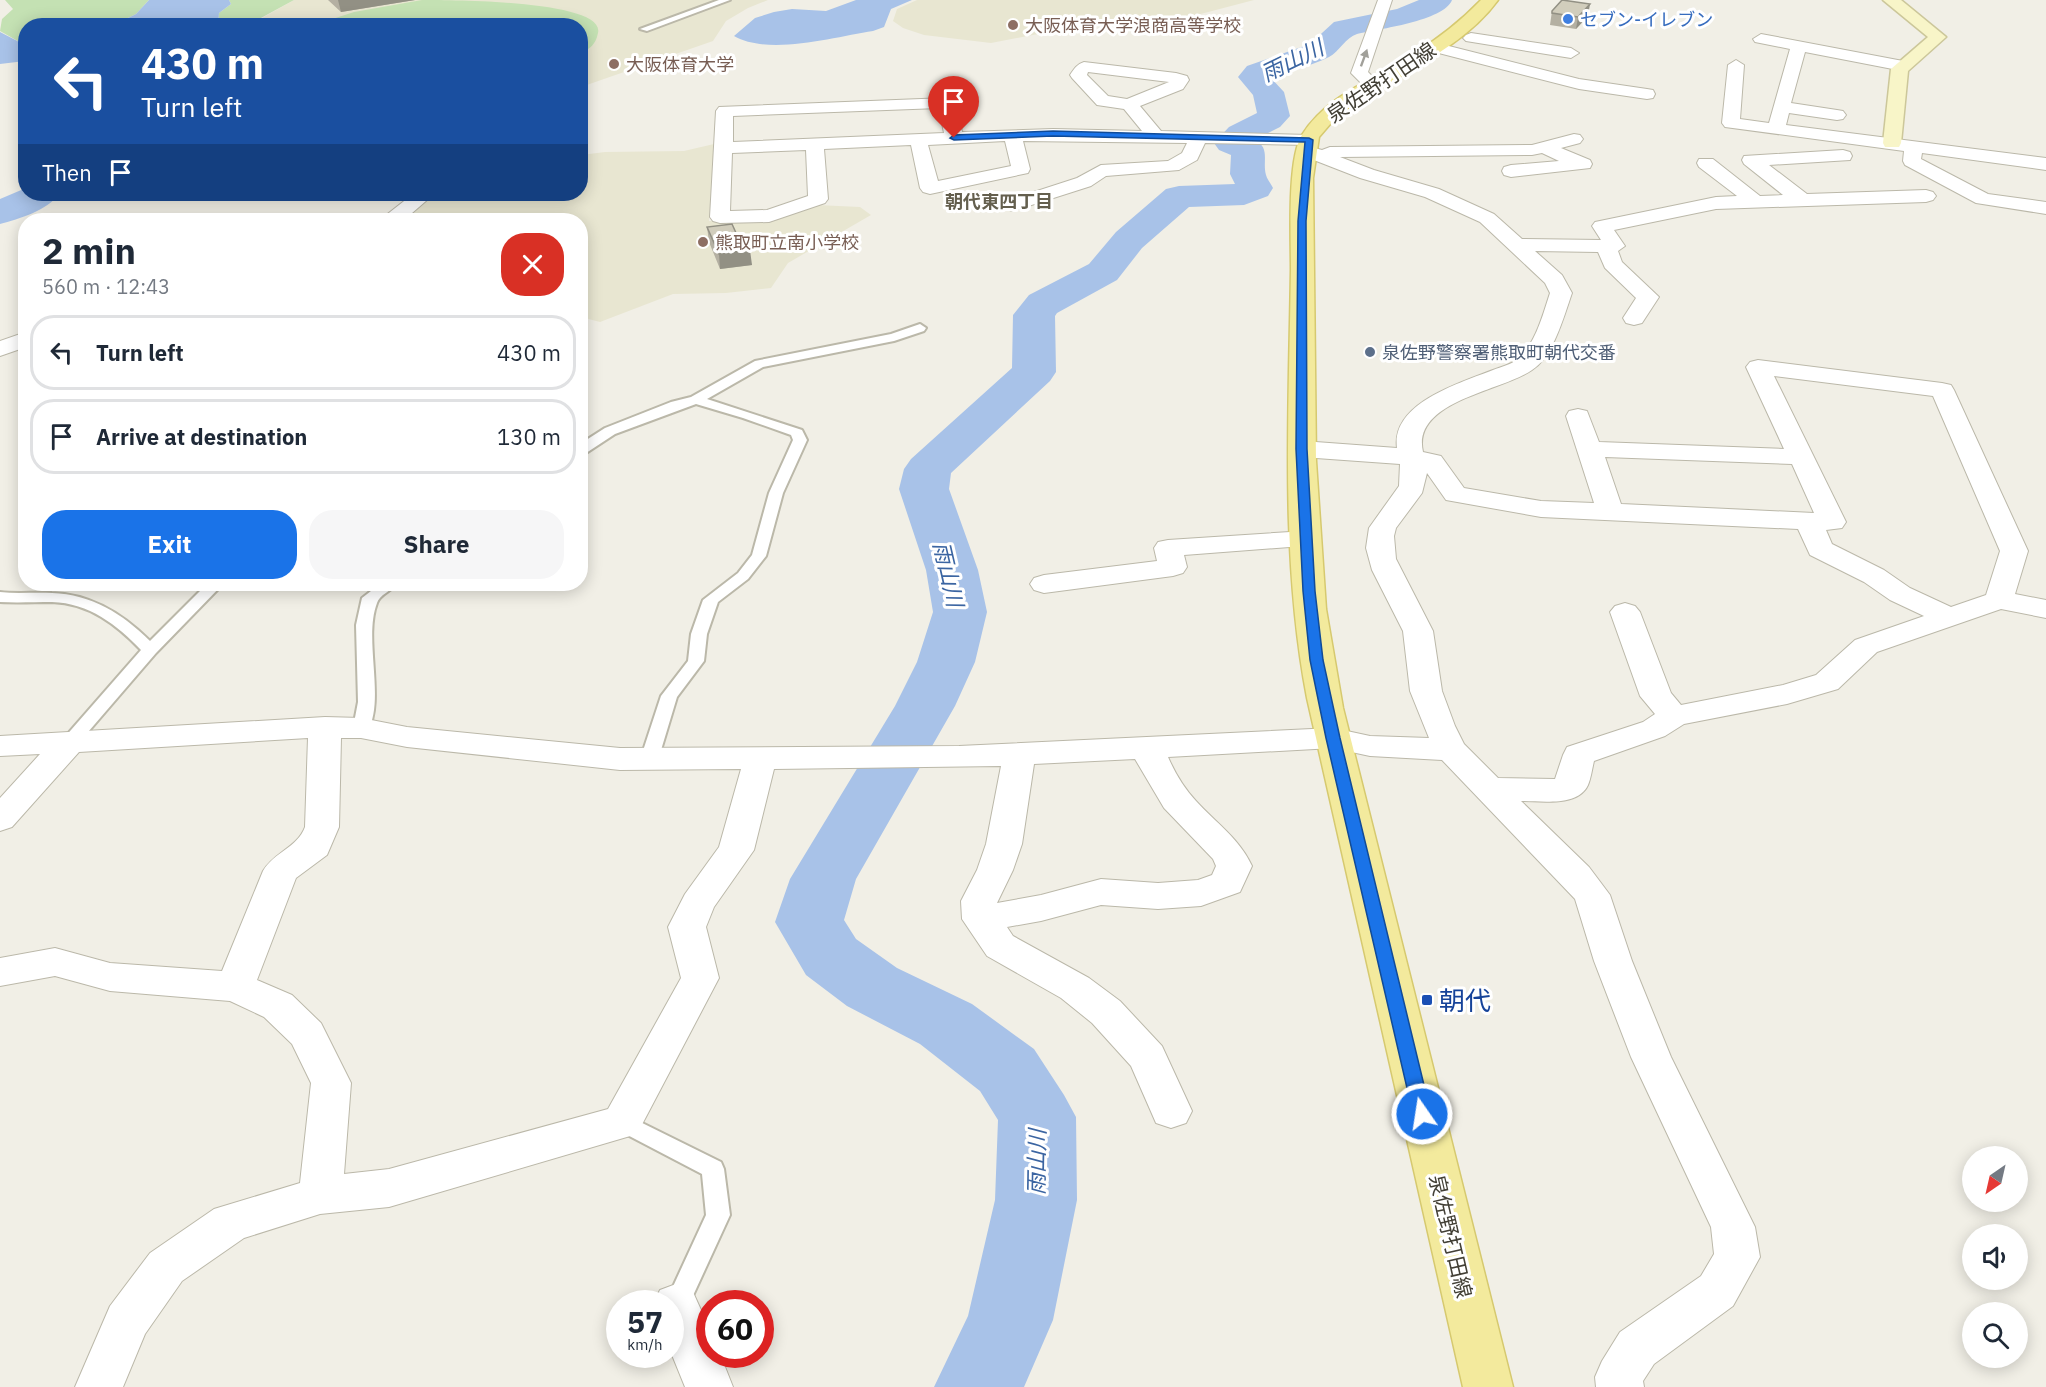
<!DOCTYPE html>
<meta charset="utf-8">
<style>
:root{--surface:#fff;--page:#f6f6f7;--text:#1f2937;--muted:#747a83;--line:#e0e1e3;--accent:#1a73e8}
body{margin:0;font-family:"IBM Plex Sans","Noto Sans JP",sans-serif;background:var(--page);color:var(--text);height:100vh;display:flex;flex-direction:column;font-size:22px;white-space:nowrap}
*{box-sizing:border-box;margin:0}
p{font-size:20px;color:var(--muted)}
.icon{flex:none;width:33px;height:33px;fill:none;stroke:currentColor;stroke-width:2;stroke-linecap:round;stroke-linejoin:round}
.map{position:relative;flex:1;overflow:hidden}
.sheet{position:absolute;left:18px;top:213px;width:570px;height:378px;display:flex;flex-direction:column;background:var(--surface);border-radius:24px;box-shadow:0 3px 15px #0003}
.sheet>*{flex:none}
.banner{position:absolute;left:18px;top:18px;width:570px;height:183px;border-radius:24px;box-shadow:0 3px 15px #0003;background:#1a4fa0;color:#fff;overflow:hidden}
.needle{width:39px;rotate:214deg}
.fabs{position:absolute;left:1962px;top:1146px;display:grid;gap:12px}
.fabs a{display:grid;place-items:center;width:66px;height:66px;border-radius:50%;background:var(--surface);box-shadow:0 3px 15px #0003;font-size:30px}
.speed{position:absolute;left:606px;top:1290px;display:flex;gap:12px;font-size:30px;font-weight:700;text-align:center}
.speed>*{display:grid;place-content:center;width:78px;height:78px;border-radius:50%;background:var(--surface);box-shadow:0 3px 15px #0003;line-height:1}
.speed small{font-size:15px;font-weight:400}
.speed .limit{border:9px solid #d22;background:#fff;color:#111}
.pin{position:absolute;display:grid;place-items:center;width:51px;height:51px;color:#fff;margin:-62px -26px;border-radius:50% 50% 50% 0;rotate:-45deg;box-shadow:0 0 6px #0007}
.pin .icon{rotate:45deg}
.me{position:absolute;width:66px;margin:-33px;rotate:347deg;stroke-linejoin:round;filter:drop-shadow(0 0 4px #0008)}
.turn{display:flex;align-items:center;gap:21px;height:126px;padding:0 24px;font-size:27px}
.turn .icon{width:78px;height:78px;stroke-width:2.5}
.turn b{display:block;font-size:42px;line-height:51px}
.then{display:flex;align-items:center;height:57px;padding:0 24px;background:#0003;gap:12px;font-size:22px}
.round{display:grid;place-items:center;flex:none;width:63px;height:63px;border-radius:24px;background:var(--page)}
.overview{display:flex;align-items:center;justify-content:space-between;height:102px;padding:0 24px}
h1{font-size:36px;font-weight:700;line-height:45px}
.action{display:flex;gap:12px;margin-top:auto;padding:12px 24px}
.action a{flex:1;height:69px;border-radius:24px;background:var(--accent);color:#fff;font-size:24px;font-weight:700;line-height:69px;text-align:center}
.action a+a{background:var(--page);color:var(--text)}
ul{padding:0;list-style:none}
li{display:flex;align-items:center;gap:18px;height:75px;margin:0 12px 9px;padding:0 12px;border:3px solid var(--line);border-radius:24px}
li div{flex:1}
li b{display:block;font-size:22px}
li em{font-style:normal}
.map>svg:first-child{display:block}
</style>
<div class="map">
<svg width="2046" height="1387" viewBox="0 0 2046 1387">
<rect width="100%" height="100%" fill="#f1efe6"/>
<!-- education -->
<path fill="#e8e6d1" d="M294 0H768L748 8 726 21 713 41 581 87 580 26H248Z
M917 0H1254L1193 16 1043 33 991 43 924 35 903 28 893 21 897 9Z
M714 144 709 221 770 220 817 205 860 207 871 215 788 263 771 288 726 293 673 294 600 322 581 317 580 220H399L430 194H580L581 155 605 152 684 151Z"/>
<!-- green -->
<path fill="#c4e1b3" d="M5 0H149L136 14 114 25 26 26 25 45 0 31 2 19 13 9Z
M229 0H294L248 25H218L219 13 231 4Z
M422 0C447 0 606 0 598 33 596 44 590 49 581 53L580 26 314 25 354 12Z"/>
<!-- water -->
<path fill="#a8c2e8" d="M149 0H229L231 4 219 13 218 25H114L136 14Z
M856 0H912L891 9 884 27 873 31C834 37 769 56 734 36L755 18 774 12 792 9 826 11Z
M0 32 25 45V61L0 64Z"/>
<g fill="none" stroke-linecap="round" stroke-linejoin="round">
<!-- river -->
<path fill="#a8c2e8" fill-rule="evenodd" d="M1419 0H1452C1444 21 1378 29 1357 34 1346 37 1339 52 1329 57 1311 66 1290 71 1271 78L1284 92 1290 116 1280 127 1254 140C1271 147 1262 161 1266 175 1267 179 1271 184 1273 188L1268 196 1244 205 1189 207 1142 248 1117 280 1057 313 1055 316 1056 372 1050 381 951 473 949 489 978 570 987 612 975 662 955 706 856 879 844 920 856 939 897 968 972 1004 1034 1049 1064 1095 1076 1117 1077 1200 1053 1320 1024 1387H934L968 1316 995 1200 998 1120 980 1091 920 1044 847 1006 806 975 775 922 790 879 895 706 917 662 933 612 926 570 899 489 904 469 911 459 1012 368 1013 315 1029 295 1089 264 1116 232 1166 189 1179 186 1235 184 1230 174 1231 155 1219 150 1214 143 1229 127 1257 113 1253 95 1238 77 1247 66 1310 44 1334 22 1397 9Z
M26 188V194H59C48 210 19 219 0 224V199Z"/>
<!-- lane casing -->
<g stroke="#bbb8a9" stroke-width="4">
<path id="lane" d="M719 0H730L647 31 640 29Z
M920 324 926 328 924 331 894 341 763 367 707 399 802 430 807 440 783 493 766 556 748 579 718 602 707 634 704 661 677 697 658 760 655 764H643L640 760 661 696 688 661 691 634 703 600 738 573 752 555 769 493 793 440 791 435 743 418 696 404 615 434 580 457V444L605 428 671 402 691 397 755 361 891 334Z
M207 584H223L156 653 76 746H64L61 742 64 738 141 650C117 625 89 603 52 602 35 602 17 603 0 602V592C17 594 34 592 52 593 91 594 123 614 150 641Z
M380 584H397C391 591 379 595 377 603 363 639 386 701 367 732H355L353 728 358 702 356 625 362 598Z
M622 1113 721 1162 724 1169 730 1215 685 1313 676 1316 670 1314V1304H665L706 1215 702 1174 614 1128 611 1122 614 1116Z"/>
</g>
<!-- street casing -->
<g stroke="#bbb8a9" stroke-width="2">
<path id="street" d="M1378 0H1392L1368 72 1381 85 1373 90 1367 89 1351 73Z
M1471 33 1571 48 1579 53 1571 58 1466 41 1463 38 1466 35Z
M1761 34 1903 61 1911 66 1903 71 1805 52 1791 103 1837 110 1843 111 1846 115 1843 119 1837 120 1789 113 1786 125 2046 158V170L1922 153 1921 159 1988 194 2046 202V214L1976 203 1905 165 1903 161 1904 151 1725 127 1722 123 1728 65 1736 60 1744 65 1740 119 1769 123 1790 49 1755 42 1753 39Z
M1433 42 1579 79 1647 89 1653 90 1655 94 1653 98 1647 99 1579 89 1427 50 1425 47Z
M1084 62 1176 73 1187 76 1189 80 1183 89 1140 106 1161 131 1309 135 1315 136 1318 140 1315 144 1309 145 1205 143 1197 160 1179 170 1106 176 1091 186 1013 211 1006 209 1003 205 1006 201 1077 178 1101 165 1168 161 1182 153 1187 143 1023 141 1030 169 1028 173 930 194 923 192 920 188 911 145 824 149 828 199 825 203 769 222 720 223 713 221 710 217 716 111 719 107 947 98 953 99 956 103 962 132 1053 129 1142 131 1124 109 1097 105 1072 78 1070 75C1074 69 1077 64 1084 62ZM1088 72 1169 82 1127 99 1108 96 1087 75ZM939 108 944 133 733 142V116ZM1005 141 1011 166 938 181 928 145ZM806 150 808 196 767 210 730 211 732 153Z
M1574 134 1580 135 1583 139 1580 143 1561 148 1590 160 1592 164 1590 168 1511 177 1504 175 1502 171 1504 167 1511 165 1559 161 1542 153 1532 155 1340 157 1374 170 1439 189 1494 214 1522 239 1601 240 1592 226 1595 222 1716 197 1737 196 1699 167 1697 163 1699 159H1713L1760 196 1783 195 1744 164 1742 160 1744 156 1843 150 1850 152 1852 156 1850 160 1769 165 1807 194 1926 190 1933 192 1936 196 1933 200 1926 202 1716 209 1614 230 1625 246 1618 251 1622 262 1659 297 1642 323 1634 325 1626 323 1623 318 1636 298 1605 268 1598 252 1535 251 1562 275 1572 293C1564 316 1553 357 1532 370 1502 391 1411 401 1423 452L1441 456 1464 488 1541 501 1594 503 1566 416 1569 411 1578 409 1587 411 1599 442 1784 449 1746 367 1750 362 1758 360 1942 383 1951 385 1954 390 2028 551 2015 594 2046 600V618L2001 609 1877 652 1838 689 1787 704 1684 724 1665 736 1594 761C1592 769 1591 778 1588 785 1578 807 1541 801 1521 801L1589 867 1610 895 1632 961 1671 1057 1755 1227 1760 1257 1733 1306 1654 1364 1643 1381 1644 1387H1596L1595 1377 1602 1361 1620 1332 1701 1276 1714 1254 1711 1227 1631 1057 1594 961 1575 899 1442 760 1370 756 1333 748 1168 757C1175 773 1184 788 1196 801 1216 823 1239 838 1252 866L1240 892 1201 906 1158 909 1101 905 1041 921 1007 927 1013 936 1089 978 1120 1001 1162 1046 1192 1111 1186 1123 1171 1128 1156 1123 1131 1066 1092 1023 1061 998 987 956 962 919 961 901 977 870 986 844 1001 766 774 769 754 850 714 907 706 927 719 978 637 1134 389 1207 320 1214 244 1238 182 1281 145 1334 123 1387H75L110 1306 150 1253 214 1209 300 1183 311 1083 292 1044 264 1017 230 1001 110 991 55 976 0 986V958L55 948 110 963 222 971 263 871C274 852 297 848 305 827L308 738 79 752 12 827 0 831V798L40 754 0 756V736L325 717 361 718 407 727 620 748 959 746 1333 728 1370 736 1429 738 1410 691 1403 631 1372 570 1366 548 1369 528 1399 486 1400 464 1302 457 1293 454 1289 449 1293 444 1302 441 1397 448C1391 403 1460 383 1493 370 1501 367 1512 364 1518 359 1536 343 1543 314 1550 293L1545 283 1480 222 1425 197 1360 178 1301 155 1298 151 1301 147 1307 146 1322 150 1330 147 1532 145ZM1774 376 1933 396 2000 551 1986 595 1951 607 1910 588 1884 570 1832 544 1826 530 1842 528 1846 522ZM1605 457 1792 464 1814 513 1621 504ZM1427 473 1446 500 1541 517 1798 529 1810 555 1864 582 1890 600 1924 616 1855 640 1816 675 1783 685 1681 705 1671 693 1640 612 1635 606 1625 603 1615 606 1610 612 1640 696 1655 714 1643 722 1567 747 1563 755 1555 779 1498 778 1464 744 1455 726 1442 691 1433 631 1396 559 1394 536 1396 528 1422 493ZM341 738H361L407 747 620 770 741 769 719 847 685 894 668 927 681 978 608 1109 389 1169 344 1174 351 1083 321 1023 292 995 257 980 296 878 327 855 339 827ZM1135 759 1164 808 1213 859 1216 866 1212 875 1198 880 1158 883 1101 879 1041 895 997 903 1013 870 1022 844 1034 764Z
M413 194H434L404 220H382L385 216Z
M26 332V347L0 356V341Z
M1306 531 1316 533 1320 539 1316 545 1184 555 1187 567 1183 573 1173 576 1044 593 1034 590 1030 584 1034 578 1044 575 1157 561 1154 548 1158 542 1168 540Z
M676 1284 692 1290 710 1330V1354H720L733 1387H685L670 1350V1304H653L660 1290Z"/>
</g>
<!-- secondary casing -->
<g stroke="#ccc79a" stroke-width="3">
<path id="secondary" d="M1883 0H1901L1946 37 1908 71 1901 143 1899 147H1885L1883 143 1891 69 1928 37Z"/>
</g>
<!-- primary casing -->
<g stroke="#d6c96f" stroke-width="3">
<path id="primary" d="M1481 0H1498C1462 49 1400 73 1350 106L1337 116 1319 137 1313 178 1316 461 1326 609 1343 708 1513 1387H1463L1307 698C1280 558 1289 411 1291 269 1291 239 1287 159 1302 135 1327 95 1373 80 1411 56 1436 40 1460 22 1481 0Z"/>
</g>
<!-- lane -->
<use href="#lane" fill="#fff" fill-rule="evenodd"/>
<!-- street -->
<use href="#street" fill="#fff" fill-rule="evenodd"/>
<!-- secondary -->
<use href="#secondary" fill="#f8f5c8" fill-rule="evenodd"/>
<!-- primary -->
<use href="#primary" fill="#f3ea9d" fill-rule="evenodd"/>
</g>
<!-- wall -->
<path fill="#b4b0a2" d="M328 0H415L341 12Z
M1552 11 1588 16 1576 29 1550 25Z
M707 227 741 244 752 265 720 269 709 242Z"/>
<!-- shaded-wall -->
<path fill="#929084" d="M338 0H415L341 12Z
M1590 4 1588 16 1576 29 1578 17Z
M750 250 752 265 720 269 719 254Z"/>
<!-- building -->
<path fill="#d1cdbc" stroke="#929084" stroke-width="1.5" d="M1562 0 1590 4 1578 17 1552 13V11Z
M732 224 741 244 748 243 750 250 719 254 707 227Z"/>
<!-- one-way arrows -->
<defs><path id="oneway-solid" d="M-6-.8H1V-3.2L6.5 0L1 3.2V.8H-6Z" transform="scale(1.5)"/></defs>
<use fill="#a1a09a" href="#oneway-solid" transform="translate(1364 58) rotate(-70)"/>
<!-- route -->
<path fill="#1a73e8" stroke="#114b97" stroke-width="1.5" d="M1053 131 1309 138 1313 140 1306 221 1307 449 1315 591 1323 660 1340 738 1431 1114 1429 1119 1422 1122 1416 1119 1413 1114 1326 738 1310 660 1303 591 1296 449 1298 221 1305 142 1053 136 954 140 950 138 954 135Z"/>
<!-- markers -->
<circle fill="#3f7fe0" stroke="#fff" stroke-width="2" cx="1568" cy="19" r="6"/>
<g fill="#8d6e63" stroke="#fff" stroke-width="2">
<circle cx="1013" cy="25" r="6"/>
<circle cx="614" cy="64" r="6"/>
<circle cx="703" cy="242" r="6"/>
</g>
<circle fill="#5c6f8a" stroke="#fff" stroke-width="2" cx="1370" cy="352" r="6"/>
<rect fill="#1a4fb4" stroke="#fff" stroke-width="2" x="1421" y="994" width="12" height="12" rx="3"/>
<g text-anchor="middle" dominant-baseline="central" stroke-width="6" stroke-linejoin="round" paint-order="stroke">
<!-- far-shop labels -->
<g font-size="18" fill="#366cbe" stroke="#fff" text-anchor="start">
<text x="1580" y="19">セブン-イレブン</text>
</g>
<!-- far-education labels -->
<g font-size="18" fill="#785e54" stroke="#fff" text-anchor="start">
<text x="1025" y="25">大阪体育大学浪商高等学校</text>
<text x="626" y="64">大阪体育大学</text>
<text x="715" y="242">熊取町立南小学校</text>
</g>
<!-- far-neighbourhood labels -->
<g font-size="18" font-weight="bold" fill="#645f4e" stroke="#fff">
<text x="999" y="201">朝代東四丁目</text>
</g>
<!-- far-service labels -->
<g font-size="18" fill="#4e5e75" stroke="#fff" text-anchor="start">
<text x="1382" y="352">泉佐野警察署熊取町朝代交番</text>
</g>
<!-- street labels -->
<g font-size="21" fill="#434036" stroke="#fff">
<text transform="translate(1381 82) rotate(-34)">泉佐野打田線</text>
<text transform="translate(1451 1236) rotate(77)">泉佐野打田線</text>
</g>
<!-- water labels -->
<g font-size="22" font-style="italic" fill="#3b65a2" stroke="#fff">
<text transform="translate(1292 60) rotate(-26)">雨山川</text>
<text transform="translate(949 574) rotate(77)">雨山川</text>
<text transform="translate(1036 1162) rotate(-89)">雨山川</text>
</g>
<!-- near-transit labels -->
<g font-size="26" fill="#164399" stroke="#fff" text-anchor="start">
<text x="1439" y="1000">朝代</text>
</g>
</g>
</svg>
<div class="fabs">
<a><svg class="needle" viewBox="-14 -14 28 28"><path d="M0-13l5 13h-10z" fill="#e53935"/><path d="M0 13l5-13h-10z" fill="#747a83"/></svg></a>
<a><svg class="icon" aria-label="sound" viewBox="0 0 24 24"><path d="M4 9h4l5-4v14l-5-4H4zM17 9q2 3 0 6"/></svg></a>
<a><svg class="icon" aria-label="search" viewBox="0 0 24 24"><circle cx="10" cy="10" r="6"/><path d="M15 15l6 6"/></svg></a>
</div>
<div class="speed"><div>57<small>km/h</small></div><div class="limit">60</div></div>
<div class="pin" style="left:954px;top:138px;background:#d93025"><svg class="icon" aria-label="arrive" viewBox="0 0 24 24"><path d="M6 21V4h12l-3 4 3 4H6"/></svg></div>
<svg class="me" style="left:1422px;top:1114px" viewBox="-20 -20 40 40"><circle r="17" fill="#1a73e8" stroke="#fff" stroke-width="3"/><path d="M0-11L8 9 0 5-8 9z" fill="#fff"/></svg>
<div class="banner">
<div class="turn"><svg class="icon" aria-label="left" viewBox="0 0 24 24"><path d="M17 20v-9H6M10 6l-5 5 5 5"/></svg><div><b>430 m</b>Turn left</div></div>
<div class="then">Then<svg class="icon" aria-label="arrive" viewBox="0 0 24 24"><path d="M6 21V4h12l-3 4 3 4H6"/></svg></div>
</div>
<section class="sheet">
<div class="overview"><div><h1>2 min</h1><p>560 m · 12:43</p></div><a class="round" style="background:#d93025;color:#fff"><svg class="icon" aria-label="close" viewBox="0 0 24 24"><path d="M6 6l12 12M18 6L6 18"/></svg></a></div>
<ul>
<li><svg class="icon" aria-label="left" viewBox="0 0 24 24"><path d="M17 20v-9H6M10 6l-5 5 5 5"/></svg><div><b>Turn left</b></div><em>430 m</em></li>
<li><svg class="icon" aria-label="arrive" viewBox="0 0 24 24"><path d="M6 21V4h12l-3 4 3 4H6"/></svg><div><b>Arrive at destination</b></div><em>130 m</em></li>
</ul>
<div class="action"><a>Exit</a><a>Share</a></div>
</section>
</div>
